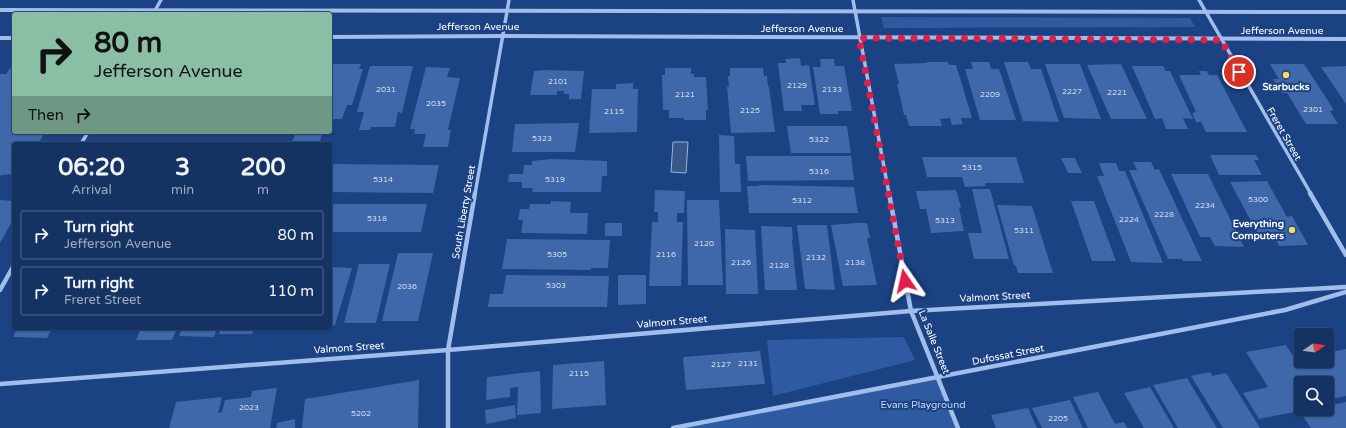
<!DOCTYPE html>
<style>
:root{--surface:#143262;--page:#1d3a68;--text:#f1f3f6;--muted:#9daabe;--line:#334d77}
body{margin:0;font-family:"Varela Round",sans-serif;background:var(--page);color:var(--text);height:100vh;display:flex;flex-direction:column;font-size:15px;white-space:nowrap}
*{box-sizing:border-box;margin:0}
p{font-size:13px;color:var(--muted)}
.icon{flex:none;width:22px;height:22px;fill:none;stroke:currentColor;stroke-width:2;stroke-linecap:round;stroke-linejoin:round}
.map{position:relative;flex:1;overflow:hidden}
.details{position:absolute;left:12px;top:142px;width:320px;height:188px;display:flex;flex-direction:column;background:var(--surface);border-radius:4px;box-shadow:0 1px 3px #0004,0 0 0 1px var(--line)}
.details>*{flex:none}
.top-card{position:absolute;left:12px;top:12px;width:320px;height:122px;border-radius:4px;box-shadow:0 1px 3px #0004,0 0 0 1px var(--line);background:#8abfa5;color:#111;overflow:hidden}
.needle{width:26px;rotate:77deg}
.buttons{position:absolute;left:1294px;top:328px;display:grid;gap:8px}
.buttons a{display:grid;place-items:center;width:40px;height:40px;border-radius:4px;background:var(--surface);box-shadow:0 1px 3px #0004,0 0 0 1px var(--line);font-size:20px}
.pin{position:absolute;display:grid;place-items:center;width:34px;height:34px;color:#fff;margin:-17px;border:2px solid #fff;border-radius:50%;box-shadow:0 1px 4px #0007}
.me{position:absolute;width:44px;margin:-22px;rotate:349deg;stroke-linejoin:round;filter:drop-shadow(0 0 3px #0008)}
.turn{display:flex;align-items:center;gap:14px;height:84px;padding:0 16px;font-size:18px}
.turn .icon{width:52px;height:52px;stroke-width:2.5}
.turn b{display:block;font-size:28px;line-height:34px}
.then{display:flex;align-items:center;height:38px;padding:0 16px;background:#0003;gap:8px;font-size:15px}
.eta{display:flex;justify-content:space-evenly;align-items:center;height:68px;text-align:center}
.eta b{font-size:24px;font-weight:700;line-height:28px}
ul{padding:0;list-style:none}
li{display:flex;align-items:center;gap:12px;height:50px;margin:0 8px 6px;padding:0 8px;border:2px solid var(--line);border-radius:4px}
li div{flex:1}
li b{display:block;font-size:15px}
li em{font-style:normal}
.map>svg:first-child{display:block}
</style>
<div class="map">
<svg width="1346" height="428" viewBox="0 0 1346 428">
<rect width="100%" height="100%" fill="#1b4283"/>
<!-- green -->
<path fill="#2e5aa2" d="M881 17 1190 18 1195 27 884 28Z
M904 337 915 360 773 396 767 340Z
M939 378 958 428H673Z"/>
<!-- water -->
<path fill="#3a5787" stroke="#93b7ed" d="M673 142H688L686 173 671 172Z"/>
<!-- building -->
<path fill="#3e68aa" d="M800 58 801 66 809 65 815 105H801L802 111H784L778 63H786L785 59Z
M820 59H834L835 66H844L852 111H838V114H820L813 67H821Z
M927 62H948L949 65H956L972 118H961L963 124 952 125 950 118 940 119 942 126H909L906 115H904L897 84H899L894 64 927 63Z
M971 62H989L991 69H999L1016 120H980L965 69H973Z
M1004 62H1028L1031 69H1041L1059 122 1023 121Z
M330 64H361L359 69H363L352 105H347L342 119H330Z
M1045 64H1080L1101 119 1064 118Z
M1121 64 1147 119H1111L1087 65Z
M1270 64H1304L1334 110 1330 111 1338 124H1306L1287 93H1282L1273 79H1279Z
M370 66H413L402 113 398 112 395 127H371L370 130H359L364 112H357Z
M1132 66H1163L1166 71H1170L1193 119 1183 118 1188 129H1166L1162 118 1155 119Z
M1346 66V104L1321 67Z
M426 67 450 68 447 77 460 78 448 130H451L448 147H423L426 134H414L415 129H410Z
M10 68H14V132H45L38 144H14V174L1 175 0 177V74H6Z
M665 68H691V74H694V77H706L708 110H706V120H684V118H669V110H663L662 75H665Z
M730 68H763L764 76H767L768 87H769L775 132 731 133 727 87H729L728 76H730Z
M544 70 584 71 581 99H569V94H564V91H557V95H530L534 71Z
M1199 71H1207L1209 75H1217L1247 132H1206L1201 122H1196L1192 113 1196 112 1179 75H1201Z
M633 83V89H638L637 132 589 133 592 89H616V84Z
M579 123 575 152H512L515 124Z
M787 126H847L851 153H791Z
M296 133 322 134 319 144H291Z
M719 135 734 136 735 164H740L741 192H720Z
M1210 155H1256L1259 160H1254L1262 175H1219Z
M746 156H851L854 180 748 181Z
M922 157H1016L1024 183H985L986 186 965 187 962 177H927Z
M1061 158H1075L1082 173H1068Z
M552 159 607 161V176H602L601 192H532L533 188H522V182H508L509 174H523L524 165H532V161Z
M1133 162H1151L1155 170 1159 169 1202 261H1183L1182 259H1168L1129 170H1137Z
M1099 163H1116L1119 171H1125L1163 263 1131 262 1097 176H1104Z
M331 164 439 165 433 193 330 192Z
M1171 174H1208L1244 247 1215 246 1210 237H1200Z
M1267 181 1287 217 1292 216 1308 245 1279 246 1274 236H1259L1230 182Z
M759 185 854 187 858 213H749L747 186H759Z
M972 189H990L1009 259H974L968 233H982Z
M655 190 685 191 684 213H677V222H683L681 286H649L652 222H658V212H654Z
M956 190 961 207 959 208 964 231 931 233 926 209H920L916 191Z
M0 200 14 201V218L0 243Z
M687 200H719L723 285H688Z
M551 201 571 202 570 213H588L587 234 521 233 523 220H518L520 209H529L530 204H551Z
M1071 201H1094L1116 261H1092Z
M330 204H427L421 232H330Z
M997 205 1032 206 1053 273H1018L1016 266 1014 265Z
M605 223H622V236H605Z
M857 223H867L870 238H867L877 285 843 286 831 225Z
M797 225H827L835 290 805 289Z
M761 226 792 227 793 240H792L797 290H765Z
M725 229 755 230 758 294H726Z
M507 239 610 240 608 268H591V270L502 269Z
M398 253H433L418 321H382Z
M359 264H390L376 323H344Z
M330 267 352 268 335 325H330Z
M506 275 609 276 607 307H488L490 294H503Z
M618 275H646V304L618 305Z
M17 328H52L47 338 13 337Z
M141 328H177L172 340H136Z
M182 328H217L214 337 179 336Z
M221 328H254L252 334H219Z
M1286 345 1295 359 1301 358V361H1327V353L1346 349V396L1327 400V383H1301V409L1305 410 1259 419 1243 393 1268 387 1246 352Z
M760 351 765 384 686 390 683 357Z
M604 361 606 405 552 409 553 365Z
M540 371 541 413 517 415 518 387 510 388V397L486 400 487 377Z
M1210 372 1212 376 1226 373 1260 428H1223L1191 376Z
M1187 378 1217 428H1178L1153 385Z
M419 380 418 428H302L305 399Z
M1150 387 1174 428H1144L1124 393Z
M277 388 270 428H169L176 402 222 397 218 413 222 412 225 400 251 397 252 391Z
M1098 392 1115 424 1124 422 1127 428H1088L1073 397Z
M1070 400 1083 428H1042L1032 408Z
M1346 402V428H1311L1300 412 1314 409H1327V406Z
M515 405 516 418 486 424 485 410Z
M1028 408 1037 428H996L991 415Z
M295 419V428H276L277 423Z"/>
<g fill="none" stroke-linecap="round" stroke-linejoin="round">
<!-- minor-far1 -->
<path stroke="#a0bdeb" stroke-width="3.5" d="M853 0 889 194
M1199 0 1311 194
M153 14 161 0
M81 144 88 132
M475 194 509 0"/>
<!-- minor -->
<path stroke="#a0bdeb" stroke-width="4.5" d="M889 193 911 311 958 428
M1310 193 1346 255
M0 290 14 265
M0 384 448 350 911 311 1346 287
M448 428V350L475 193
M673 428 1285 310 1346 292"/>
<!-- tertiary -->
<path fill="#a0bdeb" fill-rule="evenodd" d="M0 8 1346 10V14L0 12Z
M503 34 1346 37V41L503 38 330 39V35Z
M0 36H14V40H0Z"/>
</g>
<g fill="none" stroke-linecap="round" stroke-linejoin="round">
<!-- route -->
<path stroke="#e11d48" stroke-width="7" stroke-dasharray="0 12.6" d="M905 281 859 38 1221 40 1239 72"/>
</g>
<!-- markers -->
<g fill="#fcd85c" stroke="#1b4283" stroke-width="1.5">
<circle cx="1286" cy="75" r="4"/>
<circle cx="1292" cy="230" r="4"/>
</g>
<g text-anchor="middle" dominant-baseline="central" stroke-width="4" stroke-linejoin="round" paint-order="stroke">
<!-- number labels -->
<g font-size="8" fill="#cfd9ea">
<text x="558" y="81">2101</text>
<text x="797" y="85">2129</text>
<text x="386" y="89">2031</text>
<text x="832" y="89">2133</text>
<text x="1072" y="91">2227</text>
<text x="1117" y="92">2221</text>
<text x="685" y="94">2121</text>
<text x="990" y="94">2209</text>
<text x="436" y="103">2035</text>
<text x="1313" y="109">2301</text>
<text x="750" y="110">2125</text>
<text x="614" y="111">2115</text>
<text x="542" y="138">5323</text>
<text x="819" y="139">5322</text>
<text x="972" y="167">5315</text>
<text x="819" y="171">5316</text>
<text x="383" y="179">5314</text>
<text x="555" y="179">5319</text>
<text x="1258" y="199">5300</text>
<text x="802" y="200">5312</text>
<text x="1205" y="205">2234</text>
<text x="1164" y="214">2228</text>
<text x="377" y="218">5318</text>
<text x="1129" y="219">2224</text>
<text x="945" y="220">5313</text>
<text x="1024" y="230">5311</text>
<text x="704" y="243">2120</text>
<text x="557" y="254">5305</text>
<text x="666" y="254">2116</text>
<text x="816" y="257">2132</text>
<text x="741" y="262">2126</text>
<text x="855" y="262">2138</text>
<text x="779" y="265">2128</text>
<text x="556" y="285">5303</text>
<text x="407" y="286">2036</text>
<text x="748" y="363">2131</text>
<text x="721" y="364">2127</text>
<text x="579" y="373">2115</text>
<text x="249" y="407">2023</text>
<text x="361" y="413">5202</text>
<text x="1058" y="418">2205</text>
</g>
<!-- street labels -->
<g font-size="10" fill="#fff" stroke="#1b4283">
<text x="478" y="27">Jefferson Avenue</text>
<text x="802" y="29">Jefferson Avenue</text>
<text x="1282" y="31">Jefferson Avenue</text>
<text transform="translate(1284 134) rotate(60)">Freret Street</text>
<text transform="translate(464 212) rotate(-80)">South Liberty Street</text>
<text transform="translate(995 297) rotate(-3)">Valmont Street</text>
<text transform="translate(672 322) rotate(-5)">Valmont Street</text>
<text transform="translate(934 342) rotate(68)">La Salle Street</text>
<text transform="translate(349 348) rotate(-4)">Valmont Street</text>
<text transform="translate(1008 355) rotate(-11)">Dufossat Street</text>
</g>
<!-- poi labels -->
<g font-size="10" font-weight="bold" fill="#fff" stroke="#1b4283">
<text x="1286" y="87">Starbucks</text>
<text x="1284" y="224" text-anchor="end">Everything<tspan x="1284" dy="12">Computers</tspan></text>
</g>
<!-- park labels -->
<g font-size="10" fill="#c5d9f8" stroke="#1b4283">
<text x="923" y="405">Evans Playground</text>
</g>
</g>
</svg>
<div class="buttons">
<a><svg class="needle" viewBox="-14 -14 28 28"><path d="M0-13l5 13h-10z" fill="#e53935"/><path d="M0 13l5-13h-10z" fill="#9daabe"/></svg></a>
<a><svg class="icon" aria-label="search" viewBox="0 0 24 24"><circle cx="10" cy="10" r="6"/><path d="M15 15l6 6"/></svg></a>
</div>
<div class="pin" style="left:1239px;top:72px;background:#d93025"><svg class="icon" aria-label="arrive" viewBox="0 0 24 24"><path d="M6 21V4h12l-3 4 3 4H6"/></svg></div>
<svg class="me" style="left:905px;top:281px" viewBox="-20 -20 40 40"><path d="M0-17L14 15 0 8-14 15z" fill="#e11d48" stroke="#fff" stroke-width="4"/></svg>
<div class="top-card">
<div class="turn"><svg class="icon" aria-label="right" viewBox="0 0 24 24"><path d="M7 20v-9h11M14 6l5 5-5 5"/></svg><div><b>80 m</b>Jefferson Avenue</div></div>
<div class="then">Then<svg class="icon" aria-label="right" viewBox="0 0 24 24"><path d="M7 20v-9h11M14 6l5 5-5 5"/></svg></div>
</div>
<section class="details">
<div class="eta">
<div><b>06:20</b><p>Arrival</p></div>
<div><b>3</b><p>min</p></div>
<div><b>200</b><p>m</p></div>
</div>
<ul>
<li><svg class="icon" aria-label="right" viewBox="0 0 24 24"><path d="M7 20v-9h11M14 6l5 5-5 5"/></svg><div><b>Turn right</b><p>Jefferson Avenue</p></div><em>80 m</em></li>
<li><svg class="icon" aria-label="right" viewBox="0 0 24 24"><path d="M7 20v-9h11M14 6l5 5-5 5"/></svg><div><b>Turn right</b><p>Freret Street</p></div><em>110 m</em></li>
</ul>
</section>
</div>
